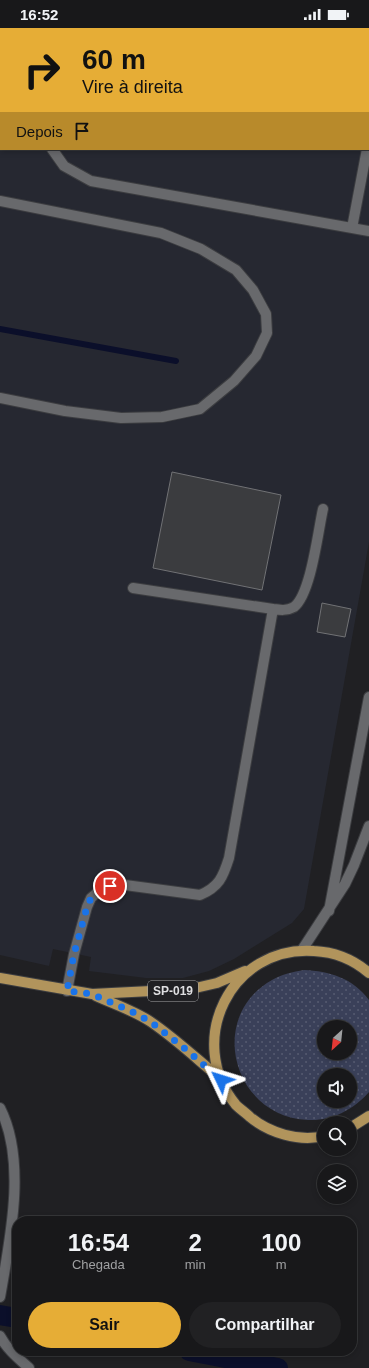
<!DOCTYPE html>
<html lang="pt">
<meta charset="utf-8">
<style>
:root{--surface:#18181a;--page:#212123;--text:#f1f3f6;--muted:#9fa0a2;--line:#363739;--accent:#e6ad36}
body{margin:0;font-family:Helvetica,sans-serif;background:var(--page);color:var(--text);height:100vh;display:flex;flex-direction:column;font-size:15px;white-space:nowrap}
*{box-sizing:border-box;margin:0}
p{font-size:13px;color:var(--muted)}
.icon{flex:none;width:22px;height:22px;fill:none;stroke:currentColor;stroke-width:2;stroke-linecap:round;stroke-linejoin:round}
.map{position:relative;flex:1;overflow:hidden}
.sheet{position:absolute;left:12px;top:1188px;width:345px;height:140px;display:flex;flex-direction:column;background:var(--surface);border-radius:16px;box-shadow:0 2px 6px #0003,0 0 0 1px var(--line)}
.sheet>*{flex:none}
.guide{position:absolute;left:0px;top:0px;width:369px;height:122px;box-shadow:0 2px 6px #0003,0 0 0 1px var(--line);background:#e6ad36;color:#111;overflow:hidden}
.needle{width:26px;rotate:207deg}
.buttons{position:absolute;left:317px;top:992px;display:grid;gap:8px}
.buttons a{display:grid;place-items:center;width:40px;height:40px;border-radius:50%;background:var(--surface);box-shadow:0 2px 6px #0003,0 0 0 1px var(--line);font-size:20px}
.pin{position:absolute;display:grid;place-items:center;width:34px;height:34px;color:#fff;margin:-17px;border:2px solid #fff;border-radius:50%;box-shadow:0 1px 4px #0007}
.me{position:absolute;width:44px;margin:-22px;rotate:311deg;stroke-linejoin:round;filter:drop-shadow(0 0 3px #0008)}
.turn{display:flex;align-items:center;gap:14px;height:84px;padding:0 16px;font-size:18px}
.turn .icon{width:52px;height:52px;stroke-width:2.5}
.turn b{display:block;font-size:28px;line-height:34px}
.then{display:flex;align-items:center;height:38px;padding:0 16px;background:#0003;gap:8px;font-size:15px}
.eta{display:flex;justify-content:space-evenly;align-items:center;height:68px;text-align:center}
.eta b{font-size:24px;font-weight:700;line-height:28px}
.action{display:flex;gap:8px;margin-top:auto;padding:8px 16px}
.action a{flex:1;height:46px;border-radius:24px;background:var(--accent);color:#111;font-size:16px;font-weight:700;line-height:46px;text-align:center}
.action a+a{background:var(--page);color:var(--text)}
.status{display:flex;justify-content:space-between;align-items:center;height:28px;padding:0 20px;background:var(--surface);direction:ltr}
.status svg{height:11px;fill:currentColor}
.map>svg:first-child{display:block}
</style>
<div class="status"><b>16:52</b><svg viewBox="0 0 49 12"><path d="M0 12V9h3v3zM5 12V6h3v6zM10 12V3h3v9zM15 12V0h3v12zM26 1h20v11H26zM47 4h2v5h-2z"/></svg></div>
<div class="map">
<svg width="369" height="1340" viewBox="0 0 369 1340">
<defs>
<pattern id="grass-dots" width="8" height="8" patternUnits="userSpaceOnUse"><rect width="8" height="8" fill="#3a4059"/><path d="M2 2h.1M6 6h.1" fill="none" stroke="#565b71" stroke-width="1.8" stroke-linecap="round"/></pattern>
</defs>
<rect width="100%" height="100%" fill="#202023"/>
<!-- built -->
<path fill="#262831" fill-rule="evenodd" d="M0 0H369V514L304 881 292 895 234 931 209 943 183 950H146L89 943 91 929 53 921 49 938 0 927ZM1 1H368V121H1Z"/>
<!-- grass -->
<path fill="url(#grass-dots)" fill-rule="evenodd" d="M304 942C329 943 353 950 369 972V1064C353 1082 332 1093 308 1092 233 1089 206 989 272 952 282 946 293 944 304 942ZM324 999H350V1025H324ZM324 1047H350V1073H324Z"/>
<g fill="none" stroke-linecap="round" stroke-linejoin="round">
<!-- stream -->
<path stroke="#0b0f2a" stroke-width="6" d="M0 301 176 333"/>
<!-- canal -->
<path stroke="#0b0f2a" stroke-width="20" d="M0 1287 17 1290
M189 1323 278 1340"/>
<!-- taxiway -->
<path stroke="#636366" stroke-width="52" d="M168 1V0
M232 1 233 0
M297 1V0"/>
</g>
<!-- building -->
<path fill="#3b3c3f" stroke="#717275" d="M172 444 281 467 262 562 153 540Z
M322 575 351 581 345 609 317 604Z"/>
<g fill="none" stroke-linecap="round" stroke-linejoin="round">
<!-- lane casing -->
<g stroke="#3c3d40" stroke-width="12">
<path id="lane" d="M70 1V0
M368 116 369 110
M52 121 64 138 91 153 369 203
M0 173 161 205 201 221 236 242 253 262 266 286 267 305 256 328 234 353 200 381 162 389 121 390 65 383 0 370
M352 200 367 121
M133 560 273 581C280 582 287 583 294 579 311 566 318 503 323 481
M67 963 74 926 87 879 91 870 98 864 110 858 125 857 200 867C219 859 223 849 229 830L273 581"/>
</g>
<!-- street casing -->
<g stroke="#3c3d40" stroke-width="12">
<path id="street" d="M329 883 369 669
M302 922 345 856 354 837 369 798
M0 1080C27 1133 10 1212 0 1269
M0 1308C7 1321 18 1330 29 1340"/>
</g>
<!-- primary casing -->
<g stroke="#3c3d40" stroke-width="12">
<path id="primary" d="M0 950 92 966 191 961 217 955 245 943
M96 968C114 976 135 983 151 994 176 1011 198 1032 221 1051
M350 1100 369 1088
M324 1108C299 1114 269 1105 250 1089 246 1085 240 1081 236 1077 184 1013 231 917 314 923 334 924 354 932 369 945"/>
</g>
<!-- lane -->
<use href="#lane" stroke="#68696c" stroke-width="10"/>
<!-- street -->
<use href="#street" stroke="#68696c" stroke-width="10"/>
<!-- primary -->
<use href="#primary" stroke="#b1945c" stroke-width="10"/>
</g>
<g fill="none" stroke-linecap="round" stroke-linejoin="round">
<!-- route -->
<path stroke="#1a73e8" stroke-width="7" stroke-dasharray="0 12.6" d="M110 858 98 864 91 870 87 879 74 926 67 963 92 966 135 985 151 994 189 1024 221 1052"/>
</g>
<g text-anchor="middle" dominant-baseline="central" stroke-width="4" stroke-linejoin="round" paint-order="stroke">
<!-- shield labels -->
<rect fill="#202023" stroke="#a6a6a8" stroke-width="1" x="148" y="953" width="50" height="20" rx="3"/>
<g font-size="12" font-weight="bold" fill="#dfdfe1">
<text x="173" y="963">SP-019</text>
</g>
</g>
</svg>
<div class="buttons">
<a><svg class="needle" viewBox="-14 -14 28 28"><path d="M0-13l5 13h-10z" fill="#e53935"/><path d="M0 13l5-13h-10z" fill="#9fa0a2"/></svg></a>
<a><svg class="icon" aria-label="sound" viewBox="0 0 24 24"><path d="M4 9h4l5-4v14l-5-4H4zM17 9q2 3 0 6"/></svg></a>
<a><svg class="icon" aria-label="search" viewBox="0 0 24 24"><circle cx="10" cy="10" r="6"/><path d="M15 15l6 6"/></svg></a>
<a><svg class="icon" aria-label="layers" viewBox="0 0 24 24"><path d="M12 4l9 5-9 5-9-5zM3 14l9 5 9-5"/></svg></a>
</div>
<div class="pin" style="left:110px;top:858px;background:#d93025"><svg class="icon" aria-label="arrive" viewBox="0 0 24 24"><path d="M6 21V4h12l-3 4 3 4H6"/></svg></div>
<svg class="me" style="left:221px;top:1052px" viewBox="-20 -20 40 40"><path d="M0-17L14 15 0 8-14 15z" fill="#1a73e8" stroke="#fff" stroke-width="4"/></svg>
<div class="guide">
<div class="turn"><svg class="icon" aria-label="right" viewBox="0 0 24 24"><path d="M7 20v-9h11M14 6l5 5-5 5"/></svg><div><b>60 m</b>Vire à direita</div></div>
<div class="then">Depois<svg class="icon" aria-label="arrive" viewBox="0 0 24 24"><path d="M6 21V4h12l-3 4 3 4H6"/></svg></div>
</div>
<section class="sheet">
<div class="eta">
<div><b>16:54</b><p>Chegada</p></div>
<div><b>2</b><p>min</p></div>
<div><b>100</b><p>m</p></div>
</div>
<div class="action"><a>Sair</a><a>Compartilhar</a></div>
</section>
</div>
